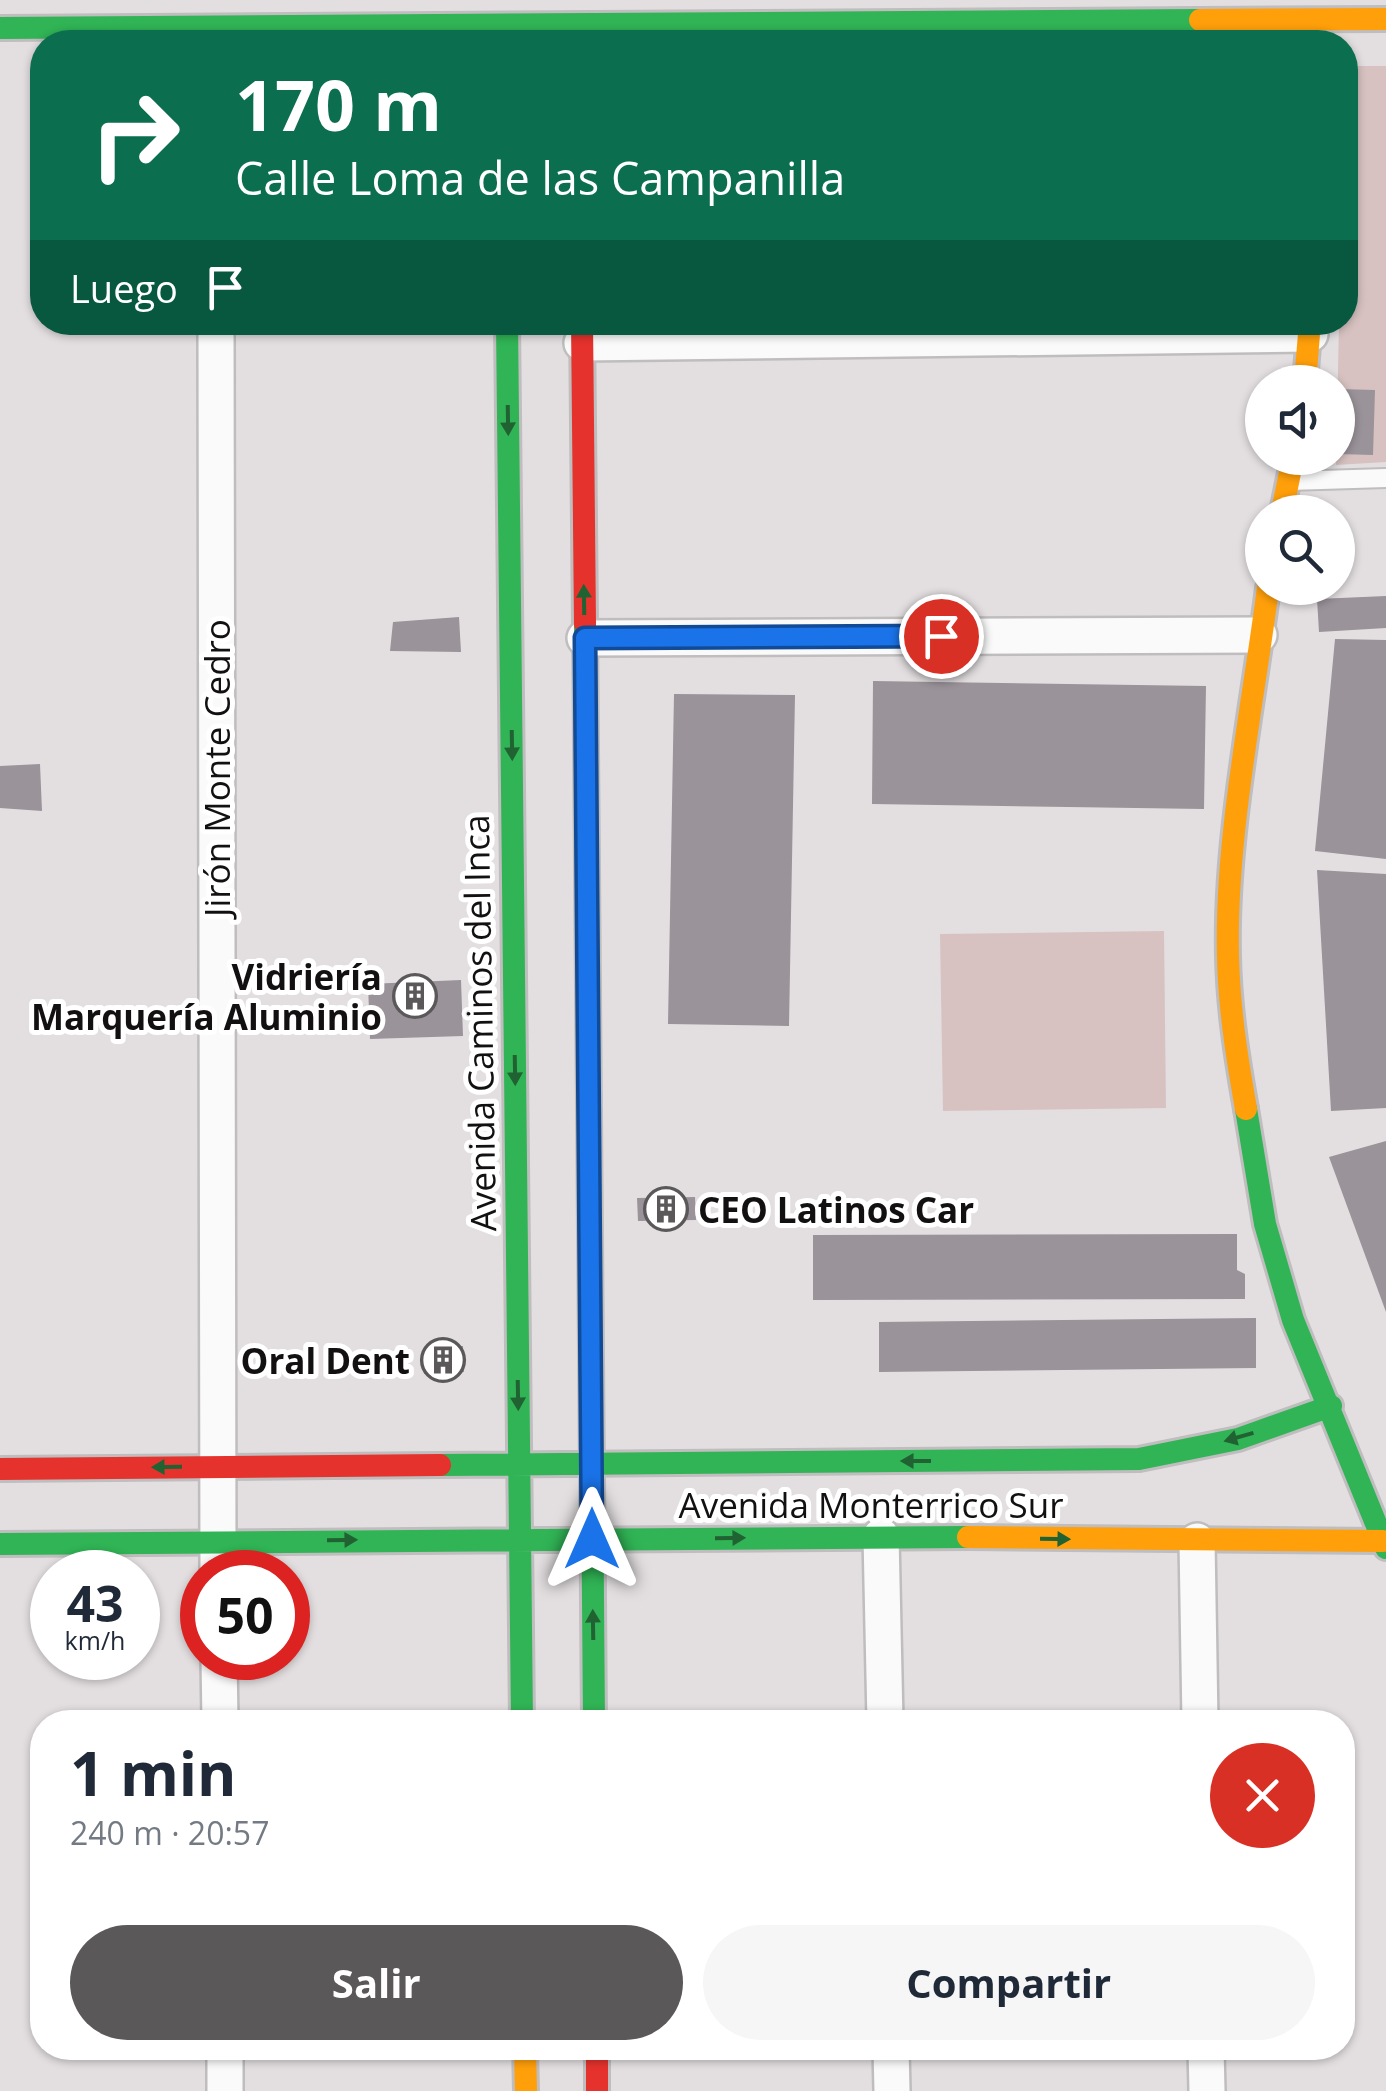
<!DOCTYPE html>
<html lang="es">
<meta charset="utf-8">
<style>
:root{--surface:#fff;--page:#f6f6f7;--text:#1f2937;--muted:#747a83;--accent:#5b585a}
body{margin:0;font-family:"Open Sans",sans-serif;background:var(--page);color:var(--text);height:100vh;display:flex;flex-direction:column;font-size:38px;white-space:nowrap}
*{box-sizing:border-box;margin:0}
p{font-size:32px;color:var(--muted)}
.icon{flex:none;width:55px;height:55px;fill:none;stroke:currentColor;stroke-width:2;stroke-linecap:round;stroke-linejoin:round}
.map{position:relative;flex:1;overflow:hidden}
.panel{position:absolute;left:30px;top:1710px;width:1325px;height:350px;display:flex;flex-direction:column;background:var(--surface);border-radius:40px;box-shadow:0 2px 8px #0004}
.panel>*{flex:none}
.guide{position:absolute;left:30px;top:30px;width:1328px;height:305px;border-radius:40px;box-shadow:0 2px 8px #0004;background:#0b6e4f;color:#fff;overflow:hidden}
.tools{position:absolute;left:1245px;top:365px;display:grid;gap:20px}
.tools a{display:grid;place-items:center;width:110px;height:110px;border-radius:50%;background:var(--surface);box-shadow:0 2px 8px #0004;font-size:50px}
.speed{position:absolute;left:30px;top:1550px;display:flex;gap:20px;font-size:50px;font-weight:700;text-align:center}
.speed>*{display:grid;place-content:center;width:130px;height:130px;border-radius:50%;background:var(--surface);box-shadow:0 2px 8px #0004;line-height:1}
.speed small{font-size:25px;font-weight:400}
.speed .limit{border:15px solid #d22;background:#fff;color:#111}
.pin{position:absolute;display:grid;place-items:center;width:85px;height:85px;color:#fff;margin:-42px;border:5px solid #fff;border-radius:50%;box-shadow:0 2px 10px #0007}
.me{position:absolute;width:110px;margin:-55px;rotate:0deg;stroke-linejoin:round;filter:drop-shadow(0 0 8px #0008)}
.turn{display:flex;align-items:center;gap:35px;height:210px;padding:0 40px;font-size:45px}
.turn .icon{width:130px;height:130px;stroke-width:2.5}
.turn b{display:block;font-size:70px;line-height:85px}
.then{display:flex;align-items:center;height:95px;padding:0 40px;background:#0003;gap:20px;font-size:38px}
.round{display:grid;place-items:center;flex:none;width:105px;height:105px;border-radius:52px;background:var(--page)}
.head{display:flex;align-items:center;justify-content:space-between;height:170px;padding:0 40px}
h1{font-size:60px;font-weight:700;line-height:75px}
.cta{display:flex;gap:20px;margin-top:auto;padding:20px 40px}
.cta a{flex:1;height:115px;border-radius:60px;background:var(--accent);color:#fff;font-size:40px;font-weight:700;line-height:115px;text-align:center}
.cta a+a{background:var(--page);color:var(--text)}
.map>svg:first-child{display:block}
</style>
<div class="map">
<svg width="1386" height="2091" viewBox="0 0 1386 2091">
<rect width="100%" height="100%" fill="#e3dfe1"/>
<!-- green -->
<path fill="#d7c2c1" d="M1345 66H1386V462L1336 465 1339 323 1345 322Z
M1164 931 1166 1108 943 1111 940 934Z"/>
<!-- building -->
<path fill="#9a939a" d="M1338 389 1375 390 1373 455 1338 454Z
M1386 596V628L1319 632 1317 599Z
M459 617 461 652 390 651 393 622Z
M1335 639 1386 640V859L1315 851Z
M873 681 1206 686 1204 809 872 804Z
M674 694 795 695 789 1026 668 1024Z
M40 764 42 811 0 808V766Z
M1317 870 1386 874V1108L1331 1111Z
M461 980 463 1036 370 1039 368 984Z
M1386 1141V1312L1329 1157Z
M695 1197 696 1220 638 1221 637 1198Z
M1237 1234V1270L1245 1274V1299L813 1300V1235Z
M1256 1318V1368L879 1372V1322Z
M463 1346 464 1372 424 1374 423 1348Z"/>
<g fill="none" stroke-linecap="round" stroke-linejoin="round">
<!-- lane casing -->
<g stroke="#bfbdbe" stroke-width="22">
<path id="lane" d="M1289 481 1386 478"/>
</g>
<!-- street casing -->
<g stroke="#bfbdbe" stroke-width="40">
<path id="street" d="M216 322 218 1572
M582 343 1310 334
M585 638 1259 635
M881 1536 885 1722
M1197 1541 1200 1722
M219 1658 220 1722
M225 2048V2091
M891 2048 892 2091
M1206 2048 1207 2091"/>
</g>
<!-- fast casing -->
<g stroke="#bfbdbe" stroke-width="28">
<path id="fast" d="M0 28 1200 20
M507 322 522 1722
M585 624 594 1722
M1246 1109 1265 1224 1293 1320 1386 1548
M440 1465 1139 1459 1238 1439 1331 1406
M0 1544 968 1537"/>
</g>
<!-- slow casing -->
<g stroke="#bfbdbe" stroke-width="28">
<path id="slow" d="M1200 20 1386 19
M1305 382 1310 322
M1282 512 1293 458
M1246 1109C1237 1058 1229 1008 1228 956 1225 839 1253 705 1268 588
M968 1537 1383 1541
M525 2048 526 2091"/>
</g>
<!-- jam casing -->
<g stroke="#bfbdbe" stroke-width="28">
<path id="jam" d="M582 322 585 624
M0 1469 440 1465
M597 2048V2091"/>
</g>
<!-- lane -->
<use href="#lane" stroke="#fbfafa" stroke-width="18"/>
<!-- street -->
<use href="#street" stroke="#fbfafa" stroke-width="35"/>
<!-- fast -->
<use href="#fast" stroke="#30b455" stroke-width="22"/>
<!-- slow -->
<use href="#slow" stroke="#ff9f0a" stroke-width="22"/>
<!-- jam -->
<use href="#jam" stroke="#e5322d" stroke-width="22"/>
</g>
<!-- one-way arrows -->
<defs><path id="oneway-solid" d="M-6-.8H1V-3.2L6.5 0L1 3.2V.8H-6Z" transform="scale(2.5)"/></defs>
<g fill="#216233">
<use href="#oneway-solid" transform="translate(508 420) rotate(89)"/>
<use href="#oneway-solid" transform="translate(584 600) rotate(-91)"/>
<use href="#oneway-solid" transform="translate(512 745) rotate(89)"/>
<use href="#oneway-solid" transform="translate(515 1070) rotate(89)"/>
<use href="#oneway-solid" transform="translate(518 1395) rotate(89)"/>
<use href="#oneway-solid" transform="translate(1239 1437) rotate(164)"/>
<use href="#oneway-solid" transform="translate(916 1461) rotate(180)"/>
<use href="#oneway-solid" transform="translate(167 1467) rotate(179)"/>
<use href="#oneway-solid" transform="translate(730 1538) rotate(-1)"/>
<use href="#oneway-solid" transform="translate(1055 1539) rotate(1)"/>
<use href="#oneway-solid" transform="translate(342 1540) rotate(-1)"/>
<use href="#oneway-solid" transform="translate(593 1625) rotate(-91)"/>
</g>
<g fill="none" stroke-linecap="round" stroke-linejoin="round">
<!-- route casing -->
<g stroke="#114b97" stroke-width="25">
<path id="route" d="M592 1539 585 638 941 636"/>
</g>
<!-- route -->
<use href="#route" stroke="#1a73e8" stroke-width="18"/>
</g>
<!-- icons -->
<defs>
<g id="building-ring" transform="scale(2.25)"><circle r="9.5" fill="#fff" stroke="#5b585a" stroke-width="1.5"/><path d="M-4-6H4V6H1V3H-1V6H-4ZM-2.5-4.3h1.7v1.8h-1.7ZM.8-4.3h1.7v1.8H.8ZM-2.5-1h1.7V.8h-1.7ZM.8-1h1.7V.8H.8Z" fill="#5b585a"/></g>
</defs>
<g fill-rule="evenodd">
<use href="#building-ring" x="415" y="996"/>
<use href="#building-ring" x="666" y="1209"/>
<use href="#building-ring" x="443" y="1360"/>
</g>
<g text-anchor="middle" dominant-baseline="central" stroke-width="10" stroke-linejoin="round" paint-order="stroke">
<!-- street labels -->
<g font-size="35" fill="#121011" stroke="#fff">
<text transform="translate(216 768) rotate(-90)">Jirón Monte Cedro</text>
<text transform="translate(479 1023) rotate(-91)">Avenida Caminos del Inca</text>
<text x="871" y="1504">Avenida Monterrico Sur</text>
</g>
<!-- poi labels -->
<g font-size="35" font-weight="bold" fill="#121011" stroke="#fff" text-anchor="end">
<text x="382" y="976">Vidriería<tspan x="382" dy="40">Marquería Aluminio</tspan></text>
<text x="698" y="1209" text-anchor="start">CEO Latinos Car</text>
<text x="410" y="1360">Oral Dent</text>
</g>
</g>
</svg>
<div class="tools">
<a><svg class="icon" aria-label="sound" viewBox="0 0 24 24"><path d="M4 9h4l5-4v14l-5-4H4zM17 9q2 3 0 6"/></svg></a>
<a><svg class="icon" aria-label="search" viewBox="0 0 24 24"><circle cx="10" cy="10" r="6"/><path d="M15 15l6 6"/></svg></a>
</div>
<div class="speed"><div>43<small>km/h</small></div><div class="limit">50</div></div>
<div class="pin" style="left:941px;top:636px;background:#d93025"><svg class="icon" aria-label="arrive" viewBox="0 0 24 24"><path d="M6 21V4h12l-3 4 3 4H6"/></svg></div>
<svg class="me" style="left:592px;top:1539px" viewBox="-20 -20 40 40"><path d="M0-17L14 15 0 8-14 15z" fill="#1a73e8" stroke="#fff" stroke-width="4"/></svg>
<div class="guide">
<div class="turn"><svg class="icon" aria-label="right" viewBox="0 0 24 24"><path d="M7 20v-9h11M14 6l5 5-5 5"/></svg><div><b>170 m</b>Calle Loma de las Campanilla</div></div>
<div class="then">Luego<svg class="icon" aria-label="arrive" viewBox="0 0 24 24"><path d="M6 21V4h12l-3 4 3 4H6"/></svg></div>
</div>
<section class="panel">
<div class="head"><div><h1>1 min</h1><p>240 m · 20:57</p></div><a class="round" style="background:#d93025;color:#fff"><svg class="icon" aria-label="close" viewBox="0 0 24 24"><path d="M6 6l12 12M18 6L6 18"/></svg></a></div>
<div class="cta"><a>Salir</a><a>Compartir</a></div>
</section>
</div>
